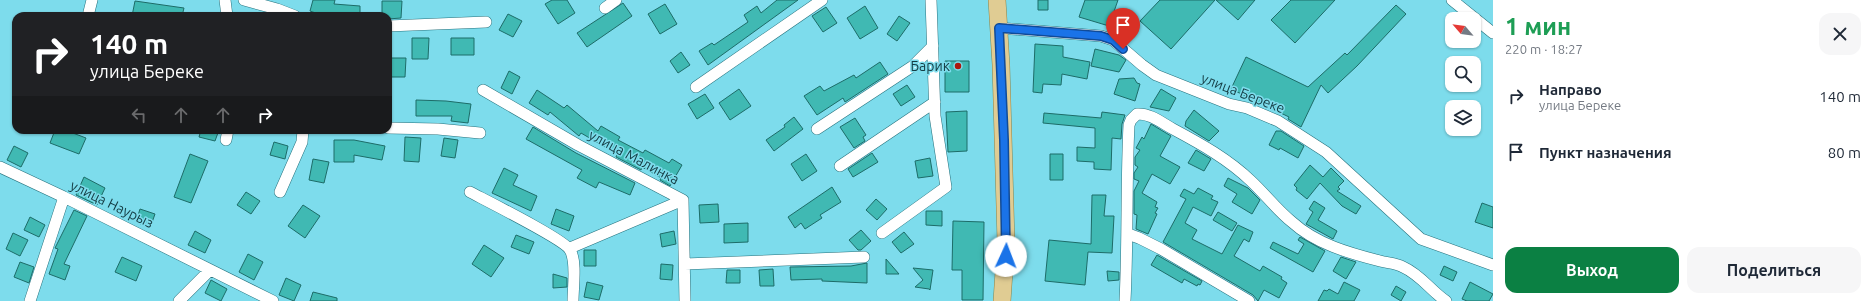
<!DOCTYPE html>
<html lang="ru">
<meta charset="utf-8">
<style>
:root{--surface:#fff;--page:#f6f6f7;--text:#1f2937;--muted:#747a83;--accent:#0b8043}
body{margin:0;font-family:Ubuntu,sans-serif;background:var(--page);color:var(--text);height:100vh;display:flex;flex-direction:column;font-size:15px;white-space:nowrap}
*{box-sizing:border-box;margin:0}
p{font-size:13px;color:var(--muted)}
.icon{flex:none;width:22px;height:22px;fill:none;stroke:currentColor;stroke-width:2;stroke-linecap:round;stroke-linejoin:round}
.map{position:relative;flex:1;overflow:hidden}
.sheet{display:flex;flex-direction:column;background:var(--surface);width:380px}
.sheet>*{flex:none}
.top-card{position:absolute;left:12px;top:12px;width:380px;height:122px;border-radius:12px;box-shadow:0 1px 3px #0004;background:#202124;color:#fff;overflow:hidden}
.needle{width:26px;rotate:298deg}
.tools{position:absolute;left:1445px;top:12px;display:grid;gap:8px}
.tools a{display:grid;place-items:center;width:36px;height:36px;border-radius:8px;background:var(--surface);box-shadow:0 1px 3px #0004;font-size:20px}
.pin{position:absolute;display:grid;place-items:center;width:34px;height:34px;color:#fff;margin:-41px -17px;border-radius:50% 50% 50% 0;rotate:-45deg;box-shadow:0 0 4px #0007}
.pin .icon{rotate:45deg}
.me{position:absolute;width:44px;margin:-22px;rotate:2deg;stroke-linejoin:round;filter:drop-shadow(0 0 3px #0008)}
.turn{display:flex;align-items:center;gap:14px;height:84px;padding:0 12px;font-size:18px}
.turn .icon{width:52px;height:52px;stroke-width:2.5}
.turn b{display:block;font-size:28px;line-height:34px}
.lanes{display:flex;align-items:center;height:38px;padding:0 12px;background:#0003;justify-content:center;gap:20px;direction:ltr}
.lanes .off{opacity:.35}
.round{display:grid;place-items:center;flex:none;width:42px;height:42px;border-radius:12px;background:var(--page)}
.headline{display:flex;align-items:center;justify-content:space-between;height:68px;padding:0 12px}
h1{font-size:24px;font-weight:700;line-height:30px;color:#1e9e55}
.action{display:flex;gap:8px;margin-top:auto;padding:8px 12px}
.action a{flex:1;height:46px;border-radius:12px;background:var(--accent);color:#fff;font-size:16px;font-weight:700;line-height:46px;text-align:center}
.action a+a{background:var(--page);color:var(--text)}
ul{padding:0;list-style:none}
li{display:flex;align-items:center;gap:12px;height:56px;padding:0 12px}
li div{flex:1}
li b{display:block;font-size:15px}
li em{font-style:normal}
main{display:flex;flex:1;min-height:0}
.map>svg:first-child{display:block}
</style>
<main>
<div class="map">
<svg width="1493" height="301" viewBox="0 0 1493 301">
<rect width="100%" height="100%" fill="#7ddcec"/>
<!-- building -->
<path fill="#40b9b3" stroke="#1d6c68" d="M313 0H335L334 4 360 6V16H324L310 11Z
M552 0H567L575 13 558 24 545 4Z
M777 0H798L708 65 699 51 712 43 714 45 748 22 744 15 757 6 761 13Z
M1038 0H1048V10H1038Z
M1085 0H1118L1109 26 1079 17Z
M1160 0H1215L1171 49 1140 21Z
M1216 0H1255L1238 20Z
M1291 0H1335L1295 43 1271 20Z
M135 1 184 8 182 16H132Z
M382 1H402L401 18 388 19V16H382Z
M623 3 632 16 587 47 577 33Z
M665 4 677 24 660 34 648 14Z
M1396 5 1406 14 1357 66 1328 93 1321 85 1301 127 1288 119 1289 117 1231 89 1246 57 1308 87 1345 53 1347 55Z
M865 6 878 28 860 39 847 18Z
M826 7 837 23 823 32 812 16Z
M508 14 522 21 513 37 499 30Z
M899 16 910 23 897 41 887 34Z
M412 38H429L428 59H412Z
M451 38H474V55H451Z
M1035 44 1063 46V57L1090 62 1087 79 1062 74 1061 85 1043 84 1042 93 1033 92Z
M1095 49 1119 55 1126 60 1119 72 1091 66Z
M681 52 690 65 678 73 670 61Z
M388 58H406L405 77H388Z
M945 61H969V92H945Z
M880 62 888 74 845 102 843 98 817 115 804 96 820 86 824 91 854 75 856 78Z
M509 71 520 77 512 94 501 88Z
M1134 78 1137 83 1140 84 1135 101 1114 94 1119 79Z
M907 85 915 97 901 106 893 94Z
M739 89 751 106 730 120 719 103Z
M1161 89 1176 98 1169 111 1150 107Z
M537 90 564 108 567 105 598 131 601 126 620 137 618 140 643 153 645 150 669 163 672 159 682 165 670 186 660 180 661 178 642 167 641 170 616 157 617 154 581 133 579 136 550 112 548 115 529 103Z
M705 94 714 108 697 119 688 104Z
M416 100 446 101 471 104 468 123 451 121 452 116H416Z
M1194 110 1219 131 1209 141 1185 126 1186 121Z
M967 111V151L948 152 946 112Z
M1102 112 1125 115 1122 124 1121 139 1112 138 1111 170 1094 169V162L1077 161V147L1095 148V128L1043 123 1044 113 1101 118Z
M794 117 803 129 774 151 766 140 785 127 784 125Z
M855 118 866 135 863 137 865 141 854 148 840 127Z
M1151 124 1171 136 1160 156 1180 167 1170 184 1152 174 1142 193 1157 202 1155 207 1158 208 1155 213 1157 214 1148 234 1136 229 1137 215 1134 214V191L1139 181 1134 179V173L1138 167 1135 165V157L1140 150 1136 148 1142 137 1144 139Z
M533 127 576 153 635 183 630 195 599 182 596 188 577 178 582 170 526 139Z
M55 130H65L86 138 79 154 50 143Z
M201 130H219L215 141 199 137Z
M1276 131H1281L1304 146 1298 158 1280 148 1279 150 1269 145Z
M405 137 421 138 419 162 404 161Z
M444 138 458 140 455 158 441 156Z
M334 140H354L385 146 382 160 354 155V162H334Z
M274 142 288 146 285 159 270 155Z
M14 146 28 153 21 167 7 160Z
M1196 150 1211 159 1204 171 1188 163Z
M872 153 878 162 853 177 848 169Z
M190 154 208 161 191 203 174 197Z
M806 154 817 171 802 181 791 164Z
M1050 154H1063V180H1050Z
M930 158 933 176 918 178 915 161Z
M313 159 329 162 324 183 309 180Z
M1310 165 1323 177 1331 168 1344 181 1338 187 1340 189 1337 191 1361 206 1356 214 1342 206 1320 183 1307 199 1296 190 1297 188 1294 185Z
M504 168 518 175 513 185 537 196 531 211 492 193Z
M84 177 105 188 97 205 76 195Z
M1228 178 1248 188 1260 200 1252 214 1232 202 1237 194 1224 186Z
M832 187 841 202 820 215 822 218 805 229 801 223 795 228 788 217Z
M1198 188 1213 196 1211 199 1218 202 1211 216 1193 207 1185 223 1197 230 1192 239 1222 254 1238 225 1253 232 1249 242 1244 239 1234 256 1260 271 1263 266 1282 277 1281 279 1287 283 1279 298 1264 290 1258 301 1253 295 1163 242 1186 199 1180 196 1184 189 1194 194Z
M246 192 260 201 251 214 237 205Z
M1092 195H1106L1104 216H1114L1112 253 1088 252 1085 285 1045 281 1049 240 1091 244Z
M876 199 887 209 877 220 866 210Z
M1314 201 1325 208 1318 220 1337 231 1333 239 1306 224 1313 212 1309 209Z
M1482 203 1493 207V228L1475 222Z
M718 204 719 222 700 223 699 205Z
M303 205 320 216 305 238 288 226Z
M140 209 155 214 150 228 136 222Z
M556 209 574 216 569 231 551 224Z
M74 210 87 216 64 264 70 266 65 280 49 274 58 249 55 248Z
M926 211H942V226L926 225Z
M1218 212 1237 223 1232 231 1213 220Z
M30 217 45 225 39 237 24 230Z
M953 221 984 222 983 300H962V270H952Z
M748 223V242L724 243V224Z
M861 230 871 241 861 250H858L849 240Z
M195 231 211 240 205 253 188 245Z
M674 231 676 244 662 247 660 234Z
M904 232 914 244 901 253 892 242Z
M13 233 28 240 20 256 6 249Z
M516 235 534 242 529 254 511 247Z
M1300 237 1325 251 1313 272 1270 248 1273 242 1298 254 1304 244 1298 240Z
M484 245 504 258 491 277 472 264Z
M584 250H596V266H584Z
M248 254 263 262 254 280 239 272Z
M1157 255 1202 281 1200 285 1198 284 1197 286 1184 279 1182 283 1151 265Z
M122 257 142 266 136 281 115 272Z
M1341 257 1356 262 1346 279 1333 271Z
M886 259 899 274H886Z
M20 262 34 267 29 283 14 277Z
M867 263V283L822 281V279L791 280 790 267 851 266Z
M661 264 673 265 672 280 660 279Z
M1444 266 1457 272 1453 281 1440 275Z
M913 268 933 270 930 290 929 289 915 287 923 280Z
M773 269 774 286H760L759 270Z
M727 270H740V283H726Z
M1107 271 1119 272V280L1108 281Z
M553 274 567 278V287L553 288Z
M286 278 301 285 294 301 279 295Z
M211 280 227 289 221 301 205 293Z
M587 282 603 286 599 300 584 297Z
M1344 282 1360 290 1354 301H1318L1324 290 1327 291 1329 289 1338 294Z
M1470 282 1493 294 1489 301H1467L1462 299Z
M1396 286 1406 292 1401 301 1391 295Z
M313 292 337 298V301H310Z"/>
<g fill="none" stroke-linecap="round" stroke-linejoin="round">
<!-- street casing -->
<g stroke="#26727d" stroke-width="12">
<path id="street" d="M225 0 227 16
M244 0 277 9 295 16
M1452 0 1493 33
M605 8 616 0
M88 16 92 0
M388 26 486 22
M999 28 1101 36 1113 40 1142 65 1156 75 1229 104 1247 108 1278 121 1326 152 1421 239 1493 265
M696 87 822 0
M483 90 578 145 683 200 685 301
M388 128 438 129 480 133
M817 129 913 66 933 46
M226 140 228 130
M840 166 935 102
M0 167 64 197 273 301
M280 192 302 142 303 130
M470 192C485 200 565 240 570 250 577 261 573 287 573 301
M882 233 946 187 935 116 931 0
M1128 234 1139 238 1161 249 1249 301
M570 248 683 200
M685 264 864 257
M30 301 64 197
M179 301 210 270
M1125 301C1128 242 1126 184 1129 125L1131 120 1137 114C1150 113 1162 123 1173 129 1201 144 1228 159 1251 181 1265 194 1277 210 1292 222 1316 244 1349 253 1380 261 1387 263 1396 263 1403 267 1421 275 1431 291 1446 301"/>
</g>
<!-- primary casing -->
<g stroke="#8b8449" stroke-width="18">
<path id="primary" d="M997 0 1001 65 1006 242 1002 301"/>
</g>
<!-- street -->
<use href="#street" stroke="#fff" stroke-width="11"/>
<!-- primary -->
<use href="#primary" stroke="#e0cc93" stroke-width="17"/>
</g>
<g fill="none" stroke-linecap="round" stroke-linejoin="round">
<!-- route casing -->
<g stroke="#114b97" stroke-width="10">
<path id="route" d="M1006 256 1004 140 999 28 1101 36 1113 40 1123 49"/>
</g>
<!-- route -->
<use href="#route" stroke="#1a73e8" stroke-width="7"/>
</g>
<!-- markers -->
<circle fill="#aa180d" stroke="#7ddcec" stroke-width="1.5" cx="958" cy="66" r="4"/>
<g text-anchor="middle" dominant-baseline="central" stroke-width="3" stroke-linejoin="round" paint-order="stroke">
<!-- poi labels -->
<g font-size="14" fill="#143d44" stroke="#7ddcec" text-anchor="end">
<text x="950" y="66">Барик</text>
</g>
<!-- street labels -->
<g font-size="14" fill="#143d44" stroke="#7ddcec">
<text transform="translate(1243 93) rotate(21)">улица Береке</text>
<text transform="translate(634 157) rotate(28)">улица Малинка</text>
<text transform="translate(112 204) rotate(26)">улица Наурыз</text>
</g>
</g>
</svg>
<div class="tools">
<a><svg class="needle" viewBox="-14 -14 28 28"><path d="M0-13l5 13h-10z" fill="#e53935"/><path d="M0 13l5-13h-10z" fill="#747a83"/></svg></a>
<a><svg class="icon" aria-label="search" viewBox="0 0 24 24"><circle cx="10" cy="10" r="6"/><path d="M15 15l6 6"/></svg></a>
<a><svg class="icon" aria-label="layers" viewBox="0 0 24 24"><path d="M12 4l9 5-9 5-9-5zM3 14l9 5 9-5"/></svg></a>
</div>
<div class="pin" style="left:1123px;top:49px;background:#d93025"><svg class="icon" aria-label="arrive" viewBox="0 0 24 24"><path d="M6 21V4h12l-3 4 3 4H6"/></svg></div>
<svg class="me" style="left:1006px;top:256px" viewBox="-20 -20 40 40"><circle r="19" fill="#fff"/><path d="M0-13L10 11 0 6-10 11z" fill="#1a73e8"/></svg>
<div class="top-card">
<div class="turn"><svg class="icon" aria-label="right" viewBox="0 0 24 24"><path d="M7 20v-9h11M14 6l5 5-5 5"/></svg><div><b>140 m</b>улица Береке</div></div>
<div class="lanes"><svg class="icon off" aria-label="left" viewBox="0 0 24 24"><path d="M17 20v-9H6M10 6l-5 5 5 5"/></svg><svg class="icon off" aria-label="ahead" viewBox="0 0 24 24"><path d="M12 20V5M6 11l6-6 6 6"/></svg><svg class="icon off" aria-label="ahead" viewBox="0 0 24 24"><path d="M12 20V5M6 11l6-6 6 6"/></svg><svg class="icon" aria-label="right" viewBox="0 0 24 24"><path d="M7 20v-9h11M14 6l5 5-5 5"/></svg></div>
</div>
</div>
<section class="sheet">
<div class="headline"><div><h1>1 мин</h1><p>220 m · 18:27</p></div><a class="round"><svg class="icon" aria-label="close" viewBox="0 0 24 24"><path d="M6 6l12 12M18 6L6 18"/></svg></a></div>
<ul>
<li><svg class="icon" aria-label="right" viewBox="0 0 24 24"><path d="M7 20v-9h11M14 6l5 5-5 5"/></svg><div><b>Направо</b><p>улица Береке</p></div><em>140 m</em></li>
<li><svg class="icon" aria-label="arrive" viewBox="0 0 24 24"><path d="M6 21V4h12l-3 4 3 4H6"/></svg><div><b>Пункт назначения</b></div><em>80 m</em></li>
</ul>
<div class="action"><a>Выход</a><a>Поделиться</a></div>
</section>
</main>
